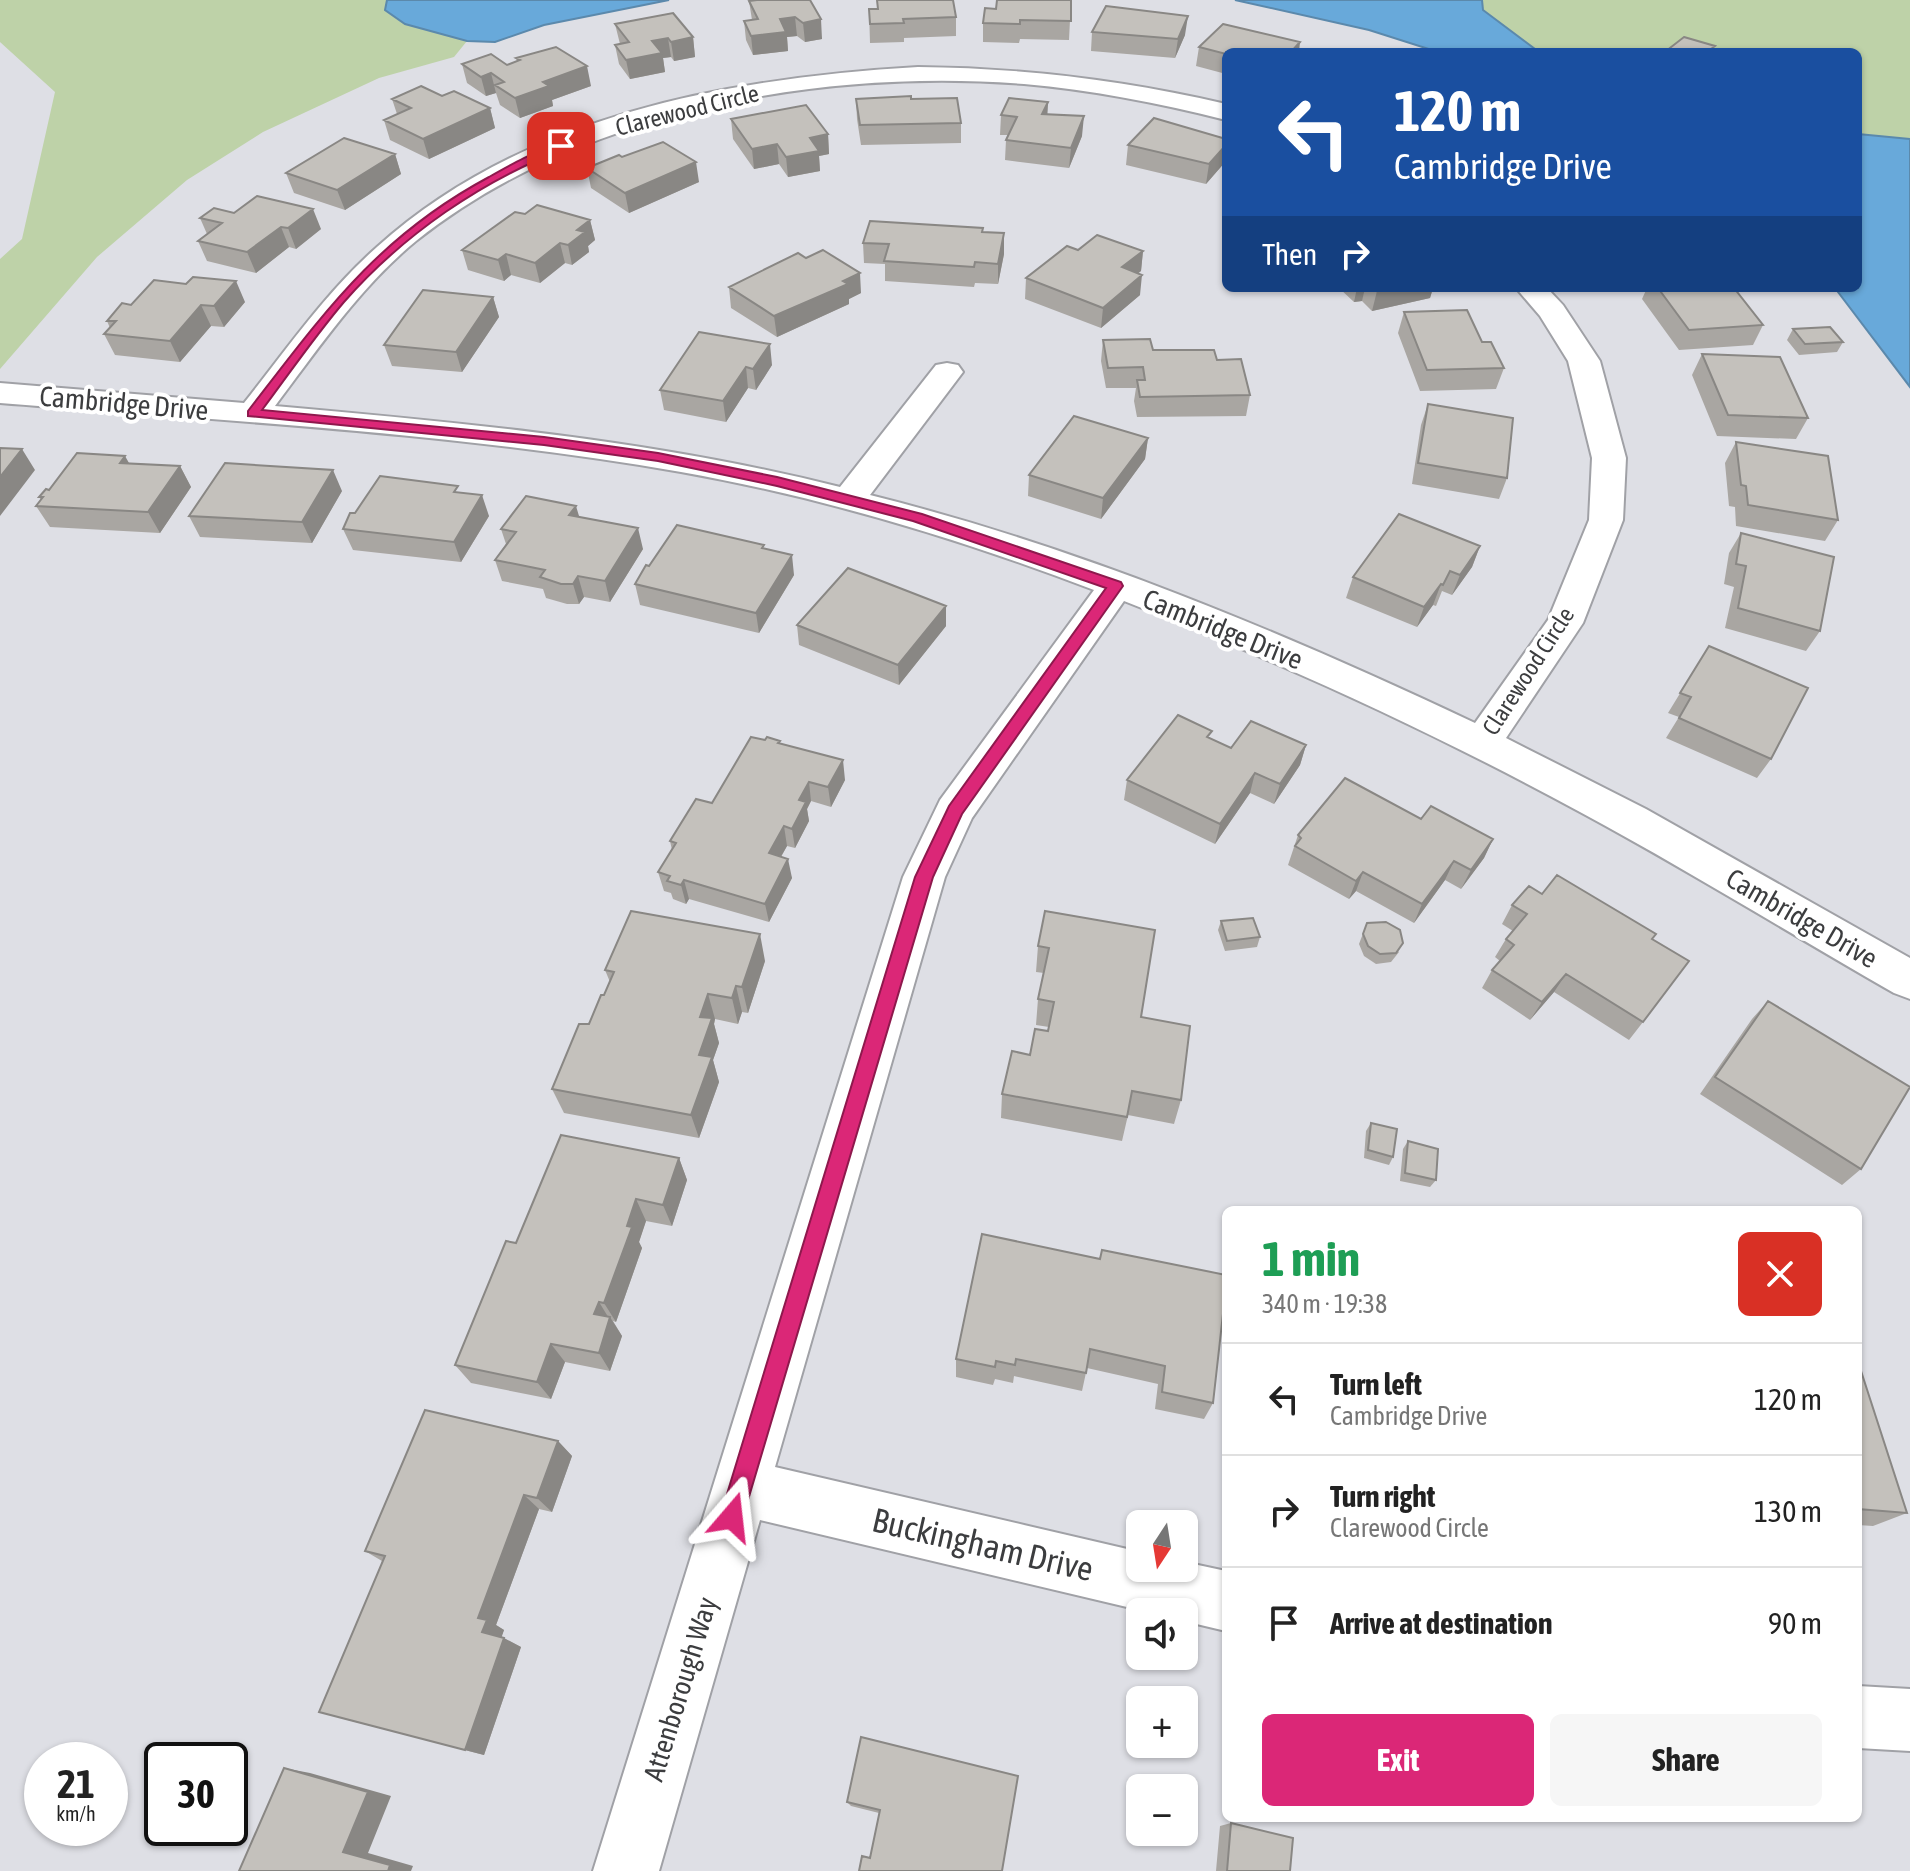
<!DOCTYPE html>
<meta charset="utf-8">
<style>
:root{--surface:#fff;--page:#f6f6f6;--text:#222;--muted:#767676;--line:#e0e0e0;--accent:#db2777}
body{margin:0;font-family:"Asap Condensed",sans-serif;background:var(--page);color:var(--text);height:100vh;display:flex;flex-direction:column;font-size:30px;white-space:nowrap}
*{box-sizing:border-box;margin:0}
p{font-size:26px;color:var(--muted)}
.icon{flex:none;width:44px;height:44px;fill:none;stroke:currentColor;stroke-width:2;stroke-linecap:round;stroke-linejoin:round}
.map{position:relative;flex:1;overflow:hidden}
.side{position:absolute;left:1222px;top:1206px;width:640px;height:616px;display:flex;flex-direction:column;background:var(--surface);border-radius:12px;box-shadow:0 2px 6px #0004}
.side>*{flex:none}
.guide{position:absolute;left:1222px;top:48px;width:640px;height:244px;border-radius:12px;box-shadow:0 2px 6px #0004;background:#1a4fa0;color:#fff;overflow:hidden}
.needle{width:52px;rotate:192deg}
.controls{position:absolute;left:1126px;top:1510px;display:grid;gap:16px}
.controls a{display:grid;place-items:center;width:72px;height:72px;border-radius:12px;background:var(--surface);box-shadow:0 2px 6px #0004;font-size:40px}
.speed{position:absolute;left:24px;top:1742px;display:flex;gap:16px;font-size:40px;font-weight:700;text-align:center}
.speed>*{display:grid;place-content:center;width:104px;height:104px;border-radius:50%;background:var(--surface);box-shadow:0 2px 6px #0004;line-height:1}
.speed small{font-size:20px;font-weight:400}
.speed .limit{border:4px solid #111;border-radius:12px;background:#fff;color:#111}
.pin{position:absolute;display:grid;place-items:center;width:68px;height:68px;color:#fff;margin:-34px;border-radius:16px;box-shadow:0 4px 12px #0006}
.me{position:absolute;width:88px;margin:-44px;rotate:17deg;stroke-linejoin:round;filter:drop-shadow(0 0 6px #0008)}
.turn{display:flex;align-items:center;gap:28px;height:168px;padding:0 40px;font-size:36px}
.turn .icon{width:104px;height:104px;stroke-width:2.5}
.turn b{display:block;font-size:56px;line-height:68px}
.then{display:flex;align-items:center;height:76px;padding:0 40px;background:#0003;gap:16px;font-size:30px}
.round{display:grid;place-items:center;flex:none;width:84px;height:84px;border-radius:12px;background:var(--page)}
.overview{display:flex;align-items:center;justify-content:space-between;height:136px;padding:0 40px}
h1{font-size:48px;font-weight:700;line-height:60px;color:#1e9e55}
.button{display:flex;gap:16px;margin-top:auto;padding:16px 40px}
.button a{flex:1;height:92px;border-radius:12px;background:var(--accent);color:#fff;font-size:32px;font-weight:700;line-height:92px;text-align:center}
.button a+a{background:var(--page);color:var(--text)}
ul{padding:0;list-style:none}
li{display:flex;align-items:center;gap:24px;height:112px;padding:0 40px;border-top:2px solid var(--line)}
li div{flex:1}
li b{display:block;font-size:30px}
li em{font-style:normal}
.map>svg:first-child{display:block}
</style>
<div class="map">
<svg width="1910" height="1871" viewBox="0 0 1910 1871">
<rect width="100%" height="100%" fill="#dedfe5"/>
<!-- green -->
<path fill="#bed2a8" d="M0 0H387L385 10 405 24 467 41 454 57 379 78 263 132 187 180 97 257 0 369V259L22 239 55 92 0 42Z
M1482 0H1910V139L1858 134V52H1539L1483 10Z"/>
<!-- water -->
<path fill="#68a9da" stroke="#5b89ac" stroke-width="2" d="M387 0H669L544 25 495 42 467 41 405 24 385 10Z
M1235 0H1482L1483 10 1539 52H1438L1369 30Z
M1858 134 1910 139V387L1835 288H1858Z"/>
<g fill="none" stroke-linecap="round" stroke-linejoin="round">
<!-- minor casing -->
<g stroke="#a0a1a6" stroke-width="4">
<path id="minor" d="M918 67C1024 68 1123 80 1226 104V120C1159 103 1092 90 1024 84 820 68 579 111 416 241 360 287 318 349 275 406 465 423 654 440 840 487L936 365 947 363 958 365 963 372 870 495C1079 547 1280 631 1475 723L1548 620 1589 520 1592 458 1568 361 1540 316 1516 288H1547L1563 305 1600 361 1626 458 1623 520 1583 623 1506 738 1646 809 1910 958V999L1894 993C1789 933 1686 869 1580 812 1433 732 1280 662 1124 601L972 818 945 877 775 1467 1140 1552V1568H1184V1562L1226 1571V1631L1184 1621V1612H1148L760 1520 659 1871H593L903 877 940 800 1094 590C961 539 821 497 681 472 457 433 227 421 0 403V383L244 403C286 350 326 292 377 247 523 115 729 78 918 67Z
M1858 1686 1910 1689V1751L1858 1748Z"/>
</g>
<!-- minor -->
<use href="#minor" fill="#fff" fill-rule="evenodd"/>
</g>
<!-- wall -->
<path fill="#a9a6a2" d="M810 0 822 39 805 42 797 36 787 37 788 51 753 55 746 40 744 21 752 20 749 1Z
M1071 0 1069 40 1020 39 1019 43 983 42V23L996 9Z
M869 9 956 17V36L904 38V42L870 43Z
M615 24 693 37 695 57 674 61 671 57 663 58 665 72 630 79 619 64 615 45 620 44Z
M1092 32 1185 35 1175 58 1091 51Z
M1199 47 1226 52V74L1196 66Z
M516 58 591 86 552 100 553 106 520 118 500 105 496 93 486 96 467 83 462 64 507 65 517 61Z
M442 96 490 108 495 128 429 159 390 140 384 120 397 114 392 99Z
M856 99H911L961 123V143L861 145 857 119Z
M1048 102 1047 114 1082 136 1069 168 1005 160 1006 140 1008 135H1000L1001 115Z
M731 119 828 134 829 154 819 156 820 171 788 177 779 164 754 169 733 139Z
M1226 139V161L1206 184 1126 165 1128 145Z
M395 154 401 174 345 210 294 193 286 173Z
M622 157 699 182 629 213 591 188 587 168Z
M525 214 590 220 595 240 588 246 589 252 572 265 565 263 540 283 511 275 504 281 468 270 462 250Z
M200 218 321 229 296 249 289 247 256 273 207 261 198 241 207 234Z
M983 232 1004 254 998 284 975 283 974 287 885 281V264L864 263 863 243Z
M1078 250 1143 251 1141 271 1138 273 1140 295 1101 328 1025 299 1026 278Z
M729 287 861 293 849 299V304L777 337 731 308Z
M1339 288H1433L1430 298 1372 311 1362 301 1354 302Z
M1647 288H1734L1763 325 1753 345 1679 350 1642 299Z
M493 297 499 317 462 372 392 366 384 345Z
M245 302 224 327 211 326 180 362 115 355 104 334 110 328 107 321 131 305Z
M1404 312 1482 342 1504 368 1496 389 1420 391 1398 333Z
M1793 329 1843 342 1837 352 1799 355 1787 340Z
M699 332 772 365 756 390 748 388 726 422 664 410 660 390Z
M1103 340 1153 350 1217 360 1250 395 1246 416 1137 417 1134 401 1136 388H1106L1101 361Z
M1702 354 1808 418 1796 439 1717 436 1692 375Z
M1428 404 1507 478 1499 499 1412 484 1421 425Z
M1148 438 1145 459 1101 519 1028 496 1029 475Z
M1736 442 1838 520 1825 541 1736 526 1735 507 1729 506 1725 463Z
M129 463 180 466 191 487 160 533 50 527 36 506 41 500 39 497 49 490Z
M342 491 312 543 200 537 189 516Z
M460 493 489 516 461 562 353 550 343 529 355 513Z
M579 517 643 549 610 602 584 597 579 604H567L546 598 543 589 502 581 495 560 506 544 501 529Z
M1741 533 1820 631 1806 651 1725 628 1734 587 1724 584 1729 553Z
M1480 546 1472 567 1452 595 1442 591 1436 606 1433 605 1417 627 1346 598 1353 577Z
M764 548 794 575 759 633 640 605 635 584 649 566Z
M946 606V626L899 685 799 645 797 625Z
M1709 646 1771 759 1757 778 1666 738 1679 717 1668 713Z
M1210 738 1231 748 1306 745 1300 765 1274 804 1250 793 1215 844 1124 800 1127 780Z
M765 740 780 741V744L845 780 831 807 811 801 807 809 809 821 795 848 787 846 781 857 792 878 769 922 689 899 686 904 673 899 671 893 664 891 658 872 672 850 670 841 712 803Z
M1421 819 1493 839 1484 858 1461 889 1445 880 1414 923 1356 891 1349 899 1288 865 1298 835Z
M1542 894 1652 939 1643 1022 1629 1040 1554 992 1530 1020 1482 988 1492 970 1500 961 1495 957 1506 939 1513 931 1502 924 1512 905Z
M1045 911 1141 1017 1181 1100 1174 1124 1128 1115 1122 1141 1001 1118 1002 1094 1030 1055 1048 1031 1049 1027 1036 1025 1038 999 1044 973 1036 972 1038 946Z
M1221 921 1260 937 1257 947 1225 951 1218 930Z
M1367 923 1399 952 1391 962 1376 964 1364 956 1359 944Z
M765 961 748 1013 742 1012 738 1024 715 1019 714 1024 719 1043 713 1060 719 1082 699 1138 564 1113 552 1089 604 995 610 982 605 970Z
M1768 1001 1861 1169 1842 1185 1700 1094 1752 1019Z
M1371 1123 1393 1157 1389 1165 1364 1158 1366 1131Z
M1408 1141 1436 1180 1430 1187 1400 1181 1403 1149Z
M679 1158 687 1180 672 1226 646 1221 639 1242 642 1248 616 1322 613 1321 622 1336 610 1371 565 1362 551 1399 471 1383 455 1365 516 1243Z
M1102 1250 1213 1403 1204 1419 1155 1409 1158 1384 1087 1368 1082 1391 1014 1376 1013 1383 995 1379 993 1385 956 1377V1359L1100 1259Z
M1858 1371 1907 1513 1873 1526 1858 1525Z
M558 1441 572 1456 552 1512 539 1509 496 1625 504 1630 501 1637 521 1647 484 1755 344 1719 382 1561 365 1551Z
M861 1737 1002 1871 870 1858 879 1813 851 1806 847 1802Z
M1231 1823 1290 1871H1216L1220 1826Z"/>
<!-- shaded-wall -->
<path fill="#898784" d="M1188 16 1185 35 1175 58 1178 39Z
M795 17 797 36 787 37 788 51 753 55 751 36 780 19Z
M821 19 822 39 805 42 803 23Z
M693 37 695 57 674 61 671 42Z
M668 38 671 57 663 58 665 72 630 79 626 60 652 41Z
M1300 42 1299 52H1291Z
M587 66 591 86 552 100 553 106 520 118 515 98 543 82Z
M491 73 496 93 486 96 481 77Z
M1048 102 1047 122 1042 114Z
M490 108 495 128 429 159 423 139Z
M1084 116 1082 136 1069 168 1071 148Z
M828 134 829 154 819 156 820 171 788 177 786 157 810 138Z
M777 144 779 164 754 169 752 149Z
M1226 145V161L1206 184 1209 164Z
M395 154 401 174 345 210 337 190Z
M696 162 699 182 629 213 625 193Z
M313 209 321 229 296 249 288 228Z
M590 220 595 240 588 246 589 252 572 265 568 245 577 230Z
M281 227 289 247 256 273 247 252Z
M1004 233V254L998 284V264Z
M560 243 565 263 540 283 535 263Z
M1143 251 1141 271 1120 287 1122 267Z
M506 254 511 275 504 281 498 260Z
M860 273 861 293 849 299V304L777 337 774 316Z
M1142 275 1140 295 1101 328 1103 308Z
M236 281 245 302 224 327 214 306Z
M1357 288H1365L1362 301 1354 302Z
M1390 288H1433L1430 298 1372 311 1377 291Z
M493 297 499 317 462 372 456 352Z
M201 305 211 326 180 362 170 341Z
M770 344 772 365 756 390 753 369Z
M746 367 748 388 726 422 723 401Z
M1148 438 1145 459 1101 519 1103 498Z
M22 449 35 470 0 516V477Z
M125 456 137 477 120 463Z
M180 466 191 487 160 533 148 512Z
M333 470 342 491 312 543 302 522Z
M482 495 489 516 461 562 454 542Z
M576 506 582 526 569 515Z
M638 528 643 549 610 602 605 581Z
M1480 546 1472 567 1452 595 1460 575Z
M792 555 794 575 759 633 756 613Z
M578 576 584 597 579 604 573 584Z
M1441 584 1433 605 1417 627 1424 607Z
M946 606V626L899 685 898 665Z
M1306 745 1300 765 1274 804 1280 784Z
M843 760 845 780 831 807 828 787Z
M1255 773 1250 793 1215 844 1220 824Z
M809 782 811 801 807 809 809 821 795 848 792 829 799 800Z
M784 826 787 846 772 872 769 853Z
M1493 839 1484 858 1461 889 1471 870Z
M788 859 792 878 769 922 765 904Z
M1454 861 1445 880 1414 923 1422 904Z
M1363 872 1356 891 1349 899 1356 881Z
M684 880 689 899 686 904 681 885Z
M760 934 765 961 748 1013 742 987Z
M1566 974 1554 992 1530 1020 1542 1002Z
M736 986 742 1012 738 1024 732 998Z
M708 994 715 1019 714 1024 719 1043 713 1060 719 1082 699 1138 691 1115 699 1055 700 1017Z
M679 1158 687 1180 672 1226 663 1205Z
M636 1199 646 1221 639 1242 642 1248 616 1322 604 1303Z
M599 1302 610 1320V1317L622 1336 610 1371 599 1353 594 1314Z
M551 1344 565 1362 551 1399 537 1382Z
M558 1441 572 1456 552 1512 537 1498Z
M524 1495 539 1509 496 1625 504 1630 500 1642 482 1632 478 1618Z
M504 1638 521 1647 484 1755 465 1750Z
M284 1768 310 1773 391 1796 368 1853 413 1866 411 1871H388L343 1852Z"/>
<!-- building -->
<path fill="#c4c1bc" stroke="#898784" stroke-width="2" d="M757 0H810L821 19 803 23 795 17 780 19 786 32 751 36 744 21 758 19 749 1Z
M877 0H953L956 17 903 19 904 23 870 24 869 9H878Z
M997 0H1071V21L1020 20V24L983 23 985 8 996 9Z
M1106 6 1188 16 1178 39 1092 32Z
M673 13 693 37 671 42 668 38 652 41 662 53 626 60 615 45 629 42 615 24Z
M1223 24 1300 42 1291 52H1226V54L1199 47Z
M1684 37 1715 46 1707 52 1666 51Z
M556 47 587 66 543 82 549 86 515 98 495 85 504 82 491 73 481 77 462 64 491 54 507 65 520 60 516 58Z
M421 86 442 96 454 91 490 108 423 139 384 120 411 108 392 99Z
M911 96V99L957 98 961 123 860 125 856 99Z
M1009 98 1048 102 1042 114 1084 116 1071 148 1006 140 1017 117 1001 115Z
M806 105 828 134 810 138 819 151 786 157 777 144 752 149 731 119Z
M1154 118 1226 139V145L1209 164 1128 145Z
M344 138 395 154 337 190 286 173Z
M663 142 696 162 625 193 587 168 619 155 622 157Z
M257 196 313 209 288 228 281 227 247 252 198 241 222 223 200 218 214 208 234 213Z
M537 205 590 220 577 230 585 232 568 245 560 243 535 263 506 254 498 260 462 250 515 212 525 214Z
M870 221 983 228 982 232 1004 233 998 264 975 262 974 267 884 261 889 244 863 243Z
M1097 235 1143 251 1122 267 1142 275 1103 308 1026 278 1067 246 1078 250Z
M823 250 860 273 843 281 848 284 774 316 729 287 798 253 806 258Z
M193 277 236 281 214 306 201 305 170 341 104 334 116 321H107L122 303 131 305 154 280 186 284Z
M1375 288H1390L1377 291Z
M1658 288H1734L1763 325 1689 330Z
M423 290 493 297 456 352 384 345Z
M1467 310 1482 342H1491L1504 368 1427 370 1404 312Z
M1830 327 1843 342 1805 344 1793 329Z
M699 332 770 344 753 369 746 367 723 401 660 390Z
M1150 339 1153 350H1214L1217 360 1241 359 1250 395 1140 397 1137 380H1145L1143 367 1108 368 1103 340Z
M1702 354 1780 357 1808 418 1728 415Z
M1428 404 1513 418 1507 478 1418 463Z
M1074 416 1148 438 1103 498 1029 475Z
M1736 442 1828 456 1838 520 1748 505 1746 486 1741 485Z
M0 448 22 449 0 477Z
M77 453 125 456 120 463 180 466 148 512 36 506 43 497H39L46 489 49 490Z
M225 463 333 470 302 522 189 516Z
M380 476 458 486 454 492 482 495 454 542 343 529 350 513H355Z
M526 496 576 506 569 515 638 528 605 581 578 576 573 584H561L540 577 545 570 495 560 516 532 501 529Z
M1399 514 1480 546 1460 575 1450 571 1443 585 1441 584 1424 607 1353 577Z
M677 525 764 545 762 548 792 555 756 613 635 584 646 565 649 566Z
M1741 533 1834 557 1820 631 1738 608 1746 566 1736 564Z
M848 568 946 606 898 665 797 625Z
M1709 646 1808 688 1771 759 1679 718 1691 697 1680 693Z
M1178 715 1212 731 1207 737 1231 748 1251 721 1306 745 1280 784 1255 773 1220 824 1127 780Z
M751 737 765 740 767 737 780 741 778 743 843 760 828 787 809 782 799 800 806 802 792 829 784 826 769 853 788 859 765 904 684 880 681 885 667 881 670 876 658 872 676 843 670 841 696 799 712 803Z
M1345 778 1421 819 1431 806 1493 839 1471 870 1454 861 1422 904 1363 872 1356 881 1295 846 1301 838 1298 835Z
M1557 875 1656 934 1652 939 1689 961 1643 1022 1566 974 1542 1002 1492 970 1514 945 1506 939 1527 914 1512 905 1529 886 1542 894Z
M631 911 760 934 742 987 736 986 732 998 708 994 700 1017 712 1018 699 1055 712 1057 691 1115 552 1089 579 1024H589L601 995H604L614 972 605 970Z
M1045 911 1155 930 1141 1017 1190 1026 1181 1100 1132 1091 1127 1117 1002 1094 1012 1051 1030 1055 1035 1029 1048 1031 1054 1002 1038 999 1049 948 1038 946Z
M1253 918 1260 937 1227 941 1221 921Z
M1386 922 1400 930 1403 943 1396 953 1380 954 1368 946 1363 934 1367 923Z
M1768 1001 1910 1087 1861 1169 1715 1077Z
M1371 1123 1397 1129 1393 1157 1368 1150Z
M561 1135 679 1158 663 1205 636 1199 627 1226 632 1227 604 1303 599 1302 594 1314 610 1317 599 1353 551 1344 537 1382 455 1365 506 1241 516 1243Z
M1408 1141 1438 1149 1436 1180 1405 1173Z
M982 1234 1100 1259 1102 1250 1226 1275V1287L1213 1403 1162 1392 1165 1366 1090 1349 1086 1373 1016 1359 1015 1365 996 1361 995 1367 956 1359Z
M1858 1371H1861L1907 1513 1858 1509Z
M425 1410 558 1441 537 1498 524 1495 478 1618 487 1620 482 1632 504 1638 465 1750 319 1712 385 1556 365 1551Z
M861 1737 1018 1776 1002 1871H859L862 1856 870 1858 880 1810 847 1802Z
M284 1768 368 1792 343 1852 390 1865 388 1871H239Z
M1231 1823 1293 1838 1290 1871H1227Z"/>
<!-- route -->
<path fill="#db2777" stroke="#8e194d" stroke-width="2" d="M561 143 565 144V149C482 180 403 235 344 302 315 336 289 374 262 410L544 437 658 453 777 477 922 514 1121 582 1123 586 962 814 933 877 743 1517 740 1525 732 1529 723 1525 720 1517 915 877 949 806 1106 588 913 521 777 486 658 461 544 445 248 416V411C324 313 377 237 489 177 512 164 535 151 561 143Z"/>
<g text-anchor="middle" dominant-baseline="central" stroke-width="8" stroke-linejoin="round" paint-order="stroke">
<!-- far-street labels -->
<g font-size="24" fill="#3c3d3f" stroke="#fff">
<text transform="translate(687 110) rotate(-14)">Clarewood Circle</text>
<text transform="translate(1528 671) rotate(-57)">Clarewood Circle</text>
</g>
<!-- street labels -->
<g font-size="28" fill="#3c3d3f" stroke="#fff">
<text transform="translate(124 403) rotate(5)">Cambridge Drive</text>
<text transform="translate(1223 629) rotate(22)">Cambridge Drive</text>
<text transform="translate(1802 918) rotate(30)">Cambridge Drive</text>
<text transform="translate(680 1689) rotate(-73)">Attenborough Way</text>
</g>
<!-- near-street labels -->
<g font-size="34" fill="#3c3d3f" stroke="#fff">
<text transform="translate(983 1544) rotate(13)">Buckingham Drive</text>
</g>
</g>
</svg>
<div class="controls">
<a><svg class="needle" viewBox="-14 -14 28 28"><path d="M0-13l5 13h-10z" fill="#e53935"/><path d="M0 13l5-13h-10z" fill="#767676"/></svg></a>
<a><svg class="icon" aria-label="sound" viewBox="0 0 24 24"><path d="M4 9h4l5-4v14l-5-4H4zM17 9q2 3 0 6"/></svg></a>
<a>+</a>
<a>−</a>
</div>
<div class="speed"><div>21<small>km/h</small></div><div class="limit">30</div></div>
<div class="pin" style="left:561px;top:146px;background:#d93025"><svg class="icon" aria-label="arrive" viewBox="0 0 24 24"><path d="M6 21V4h12l-3 4 3 4H6"/></svg></div>
<svg class="me" style="left:732px;top:1517px" viewBox="-20 -20 40 40"><path d="M0-17L14 15 0 8-14 15z" fill="#db2777" stroke="#fff" stroke-width="4"/></svg>
<div class="guide">
<div class="turn"><svg class="icon" aria-label="left" viewBox="0 0 24 24"><path d="M17 20v-9H6M10 6l-5 5 5 5"/></svg><div><b>120 m</b>Cambridge Drive</div></div>
<div class="then">Then<svg class="icon" aria-label="right" viewBox="0 0 24 24"><path d="M7 20v-9h11M14 6l5 5-5 5"/></svg></div>
</div>
<section class="side">
<div class="overview"><div><h1>1 min</h1><p>340 m · 19:38</p></div><a class="round" style="background:#d93025;color:#fff"><svg class="icon" aria-label="close" viewBox="0 0 24 24"><path d="M6 6l12 12M18 6L6 18"/></svg></a></div>
<ul>
<li><svg class="icon" aria-label="left" viewBox="0 0 24 24"><path d="M17 20v-9H6M10 6l-5 5 5 5"/></svg><div><b>Turn left</b><p>Cambridge Drive</p></div><em>120 m</em></li>
<li><svg class="icon" aria-label="right" viewBox="0 0 24 24"><path d="M7 20v-9h11M14 6l5 5-5 5"/></svg><div><b>Turn right</b><p>Clarewood Circle</p></div><em>130 m</em></li>
<li><svg class="icon" aria-label="arrive" viewBox="0 0 24 24"><path d="M6 21V4h12l-3 4 3 4H6"/></svg><div><b>Arrive at destination</b></div><em>90 m</em></li>
</ul>
<div class="button"><a>Exit</a><a>Share</a></div>
</section>
</div>
